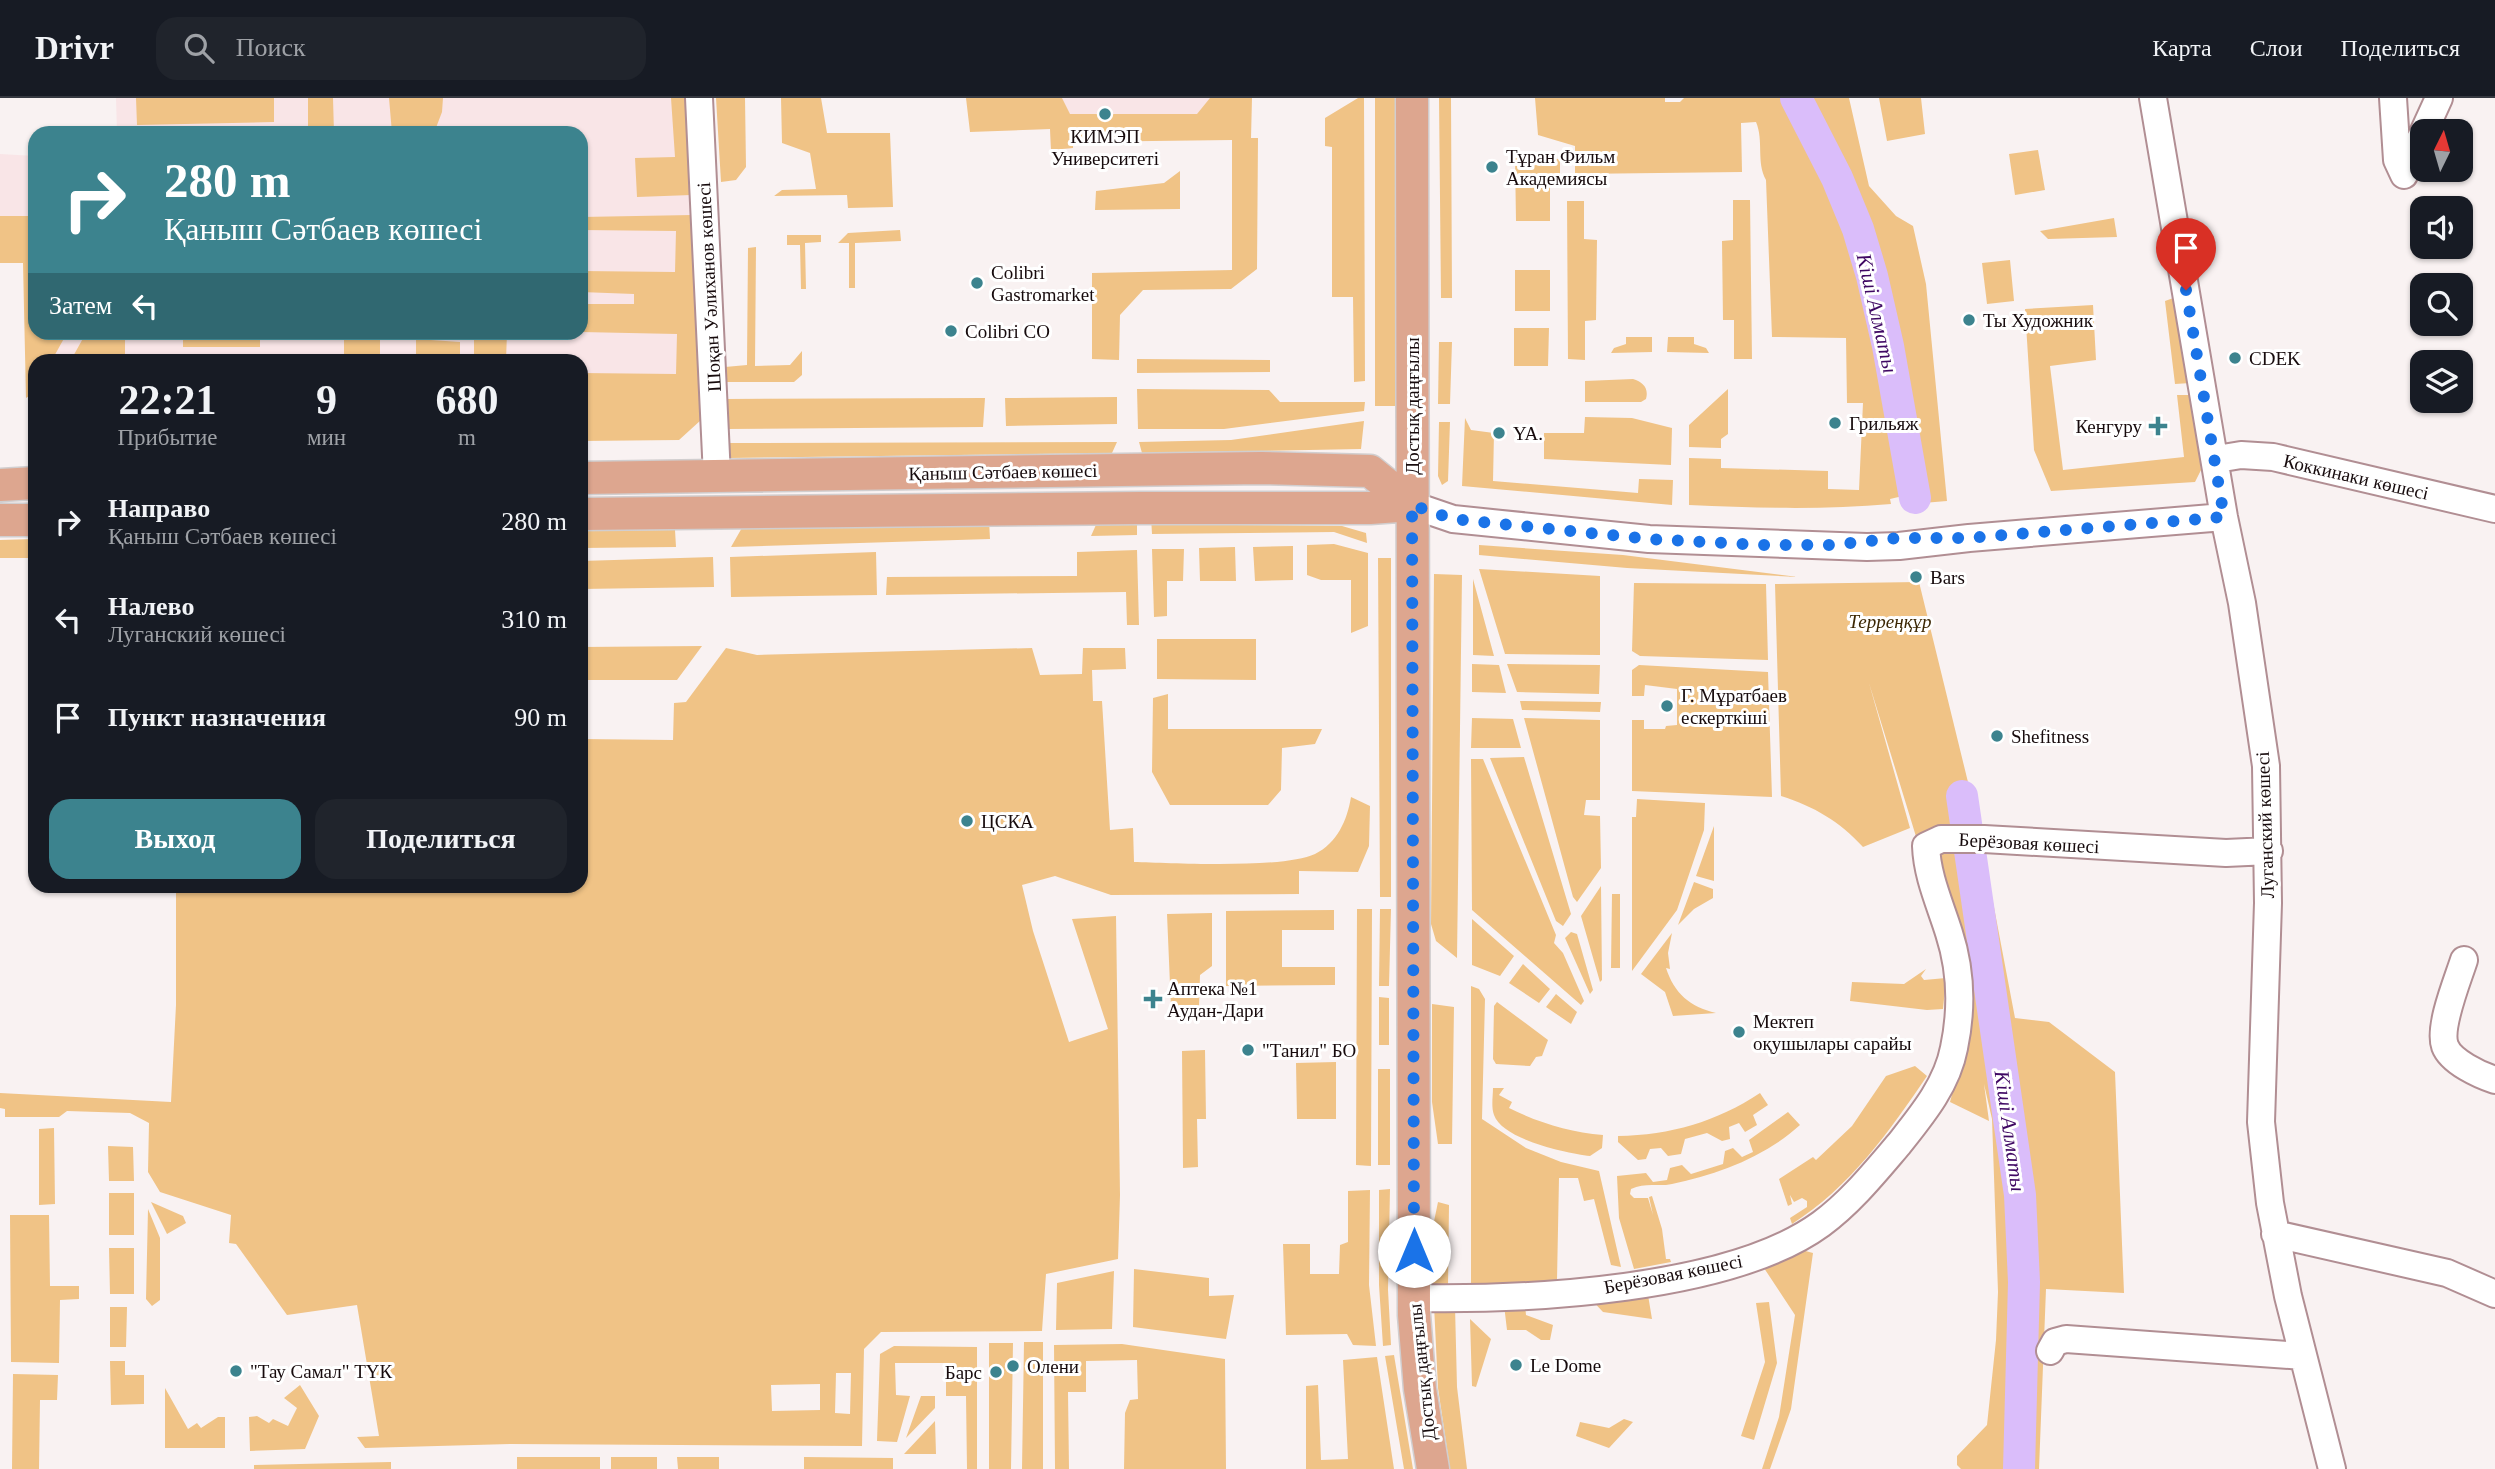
<!DOCTYPE html>
<html lang="ru">
<meta charset="utf-8">
<style>
:root{--surface:#171b24;--page:#20242c;--text:#f1f3f6;--muted:#9ea1a6;--line:#363941;--accent:#3c838e}
body{margin:0;font-family:Georgia,serif;background:var(--page);color:var(--text);height:100vh;display:flex;flex-direction:column;font-size:26px;white-space:nowrap}
*{box-sizing:border-box;margin:0}
p{font-size:23px;color:var(--muted)}
.icon{flex:none;width:38px;height:38px;fill:none;stroke:currentColor;stroke-width:2;stroke-linecap:round;stroke-linejoin:round}
.map{position:relative;flex:1;overflow:hidden}
.panel{position:absolute;left:28px;top:256px;width:560px;height:539px;display:flex;flex-direction:column;background:var(--surface);border-radius:21px;box-shadow:0 2px 5px #0004}
.panel>*{flex:none}
.top-card{position:absolute;left:28px;top:28px;width:560px;height:214px;border-radius:21px;box-shadow:0 2px 5px #0004;background:#3c838e;color:#fff;overflow:hidden}
.needle{width:46px;rotate:5deg}
.fabs{position:absolute;left:2410px;top:21px;display:grid;gap:14px}
.fabs a{display:grid;place-items:center;width:63px;height:63px;border-radius:14px;background:var(--surface);box-shadow:0 2px 5px #0004;font-size:35px}
.pin{position:absolute;display:grid;place-items:center;width:60px;height:60px;color:#fff;margin:-72px -30px;border-radius:50% 50% 50% 0;rotate:-45deg;box-shadow:0 0 7px #0007}
.pin .icon{rotate:45deg}
.me{position:absolute;width:77px;margin:-38px;rotate:0deg;stroke-linejoin:round;filter:drop-shadow(0 0 5px #0008)}
.turn{display:flex;align-items:center;gap:24px;height:147px;padding:0 21px;font-size:32px}
.turn .icon{width:91px;height:91px;stroke-width:2.5}
.turn b{display:block;font-size:49px;line-height:60px}
.then{display:flex;align-items:center;height:66px;padding:0 21px;background:#0003;gap:14px;font-size:26px}
.eta{display:flex;justify-content:space-evenly;align-items:center;height:119px;text-align:center}
.eta b{font-size:42px;font-weight:700;line-height:49px}
.primary-button{display:flex;gap:14px;margin-top:auto;padding:14px 21px}
.primary-button a{flex:1;height:80px;border-radius:21px;background:var(--accent);color:#fff;font-size:28px;font-weight:700;line-height:80px;text-align:center}
.primary-button a+a{background:var(--page);color:var(--text)}
ul{padding:0;list-style:none}
li{display:flex;align-items:center;gap:21px;height:98px;padding:0 21px}
li div{flex:1}
li b{display:block;font-size:26px}
li em{font-style:normal}
header{display:flex;align-items:center;gap:42px;box-sizing:border-box;height:98px;padding:0 35px;background:var(--surface);border-bottom:2px solid var(--line)}
header strong{font-size:33px}
nav{display:flex;gap:38px;margin-inline-start:auto;font-size:24px}
.search{width:490px;height:63px;background:var(--page);display:flex;align-items:center;gap:18px;box-sizing:border-box;padding:0 24px;border-radius:21px;color:var(--muted);font-size:26px}
.map>svg:first-child{display:block}
</style>
<header>
<strong>Drivr</strong>
<div class="search"><svg class="icon" aria-label="search" viewBox="0 0 24 24"><circle cx="10" cy="10" r="6"/><path d="M15 15l6 6"/></svg>Поиск</div>
<nav><a>Карта</a><a>Слои</a><a>Поделиться</a></nav>
</header>
<div class="map">
<svg width="2495" height="1371" viewBox="0 0 2495 1371">
<rect width="100%" height="100%" fill="#f9f2f2"/>
<!-- built -->
<path fill="#f9e5e7" d="M116 0H687L701 322 581 326V262H43L41 235 581 234V35H117Z
M976 0H1234L1232 41 1073 44V50L1051 52 1050 31 977 33Z
M0 56 35 58V164L0 165Z"/>
<!-- green -->
<path fill="#f0c386" fill-rule="evenodd" d="M136 0H274V24L137 27Z
M308 0H333L334 35H308Z
M389 0H443L442 14 434 35H392Z
M671 0H687L691 97 637 99 635 60 675 59Z
M716 0H745L746 69 736 82 721 84Z
M781 0H821L827 35H890L893 109 848 110 847 97 774 98 782 92 816 91 810 55 782 45Z
M966 0H1062L1070 16H1197L1210 0H1252L1251 40H1258L1257 171 1231 191 1143 192 1120 217 1119 262 1092 261V175L1232 172V42L1073 44V50L1051 52 1050 31 970 34Z
M1358 0H1364L1365 283 1354 284 1353 199H1332V49L1325 48V20Z
M1375 0H1396V308H1375Z
M1439 0H1451L1452 200H1441Z
M1535 0H1665V4H1680L1684 0H1849L1869 88 1896 118 1913 128 1926 186 1947 403 1923 405 1920 394 1890 401 1891 406C1823 412 1756 410 1689 407V360L1721 361V370L1828 373V391L1859 392 1863 305H1847L1846 240 1772 239 1766 82C1756 64 1764 43 1756 24L1741 25 1742 74 1575 76V48L1538 37Z
M1879 0H1921L1925 36 1887 43Z
M2038 52 2045 92 2015 97 2009 56Z
M1515 60 1560 61V81H1550V123H1516Z
M1180 73V111L1095 112 1096 93 1164 85Z
M1733 102H1750L1752 261H1734V222H1723L1722 143 1733 142Z
M1567 103H1584V141L1597 142 1596 222 1585 223V262L1568 261Z
M692 117 701 322 679 342 581 343V275L676 276 677 236 581 234V206H634V196L581 194V173L675 174 676 133 581 132V119Z
M0 118H35V234L67 235 52 262H35V294L26 300 23 165H0Z
M2114 120 2117 139 2048 141 2040 133Z
M900 132 901 143 855 145V190H849V145H838L848 135Z
M787 137H821V144L805 145 806 191H801L800 147H787Z
M756 149 755 268 790 267 802 253V277L794 284H725V269L747 267 748 150Z
M2010 162 2014 203 1987 206 1982 165Z
M1515 172H1550V213H1515Z
M2179 198 2191 285 2175 286 2165 203Z
M2093 207 2096 262 2050 268 2063 372 2184 359 2177 297H2192L2201 372 2195 384 2051 393 2034 352 2025 211Z
M1514 230H1549L1548 268H1514Z
M86 235H125V256H81V262H71Z
M183 235H260V249H183Z
M344 235H380V259H344Z
M474 235H507L506 262H474Z
M1626 239H1652V254L1611 255 1614 250 1626 246Z
M1668 239H1694V246L1706 250 1709 255 1667 254Z
M416 241 460 244V262H416Z
M1439 244H1452L1450 306H1438Z
M1137 261 1270 262V274L1137 275Z
M1633 281C1643 284 1649 290 1646 301L1641 304H1585V283Z
M1137 291 1269 292 1280 304H1365L1364 313 1224 331H1138Z
M1728 291V336L1721 341V350L1689 349V327Z
M1117 299V326L1006 328 1005 300Z
M985 300 983 329 726 331V301Z
M1585 319 1632 320 1672 330 1671 367 1544 361V335H1584Z
M1465 320 1471 332 1494 335 1493 383 1638 395 1639 381 1673 382 1672 407 1462 388Z
M1364 323 1361 351 1142 355 1139 344 1231 342Z
M1439 324H1450L1448 383 1442 387 1438 378Z
M1117 344 1112 355 729 360 723 345Z
M1137 419V437L1091 438 1099 420Z
M1151 419 1233 427 1342 428 1366 435 1367 445 1334 434 1152 436Z
M989 422 990 441 731 449 743 428Z
M675 432 676 449 581 450V433Z
M35 441V460H0V442Z
M1334 446 1368 455V528L1351 535V482H1321L1307 477V447Z
M1479 447 1623 457 1798 479 1627 470 1479 457Z
M1293 448V482L1255 483 1253 449Z
M1235 449 1236 483H1200L1199 450Z
M1152 451H1184L1183 483H1167V518L1154 519Z
M1137 452 1139 527H1127L1126 494 886 497 887 479 1077 478V454Z
M876 454 877 497 731 499 730 459Z
M713 459 714 489 581 491V463Z
M1378 460H1391V799H1380Z
M1479 471 1600 478V557L1505 556Z
M1434 476 1462 477 1457 860 1436 843 1431 826Z
M1473 481 1494 558 1473 557Z
M1919 484 1978 725 2015 920 2049 924 2115 974 2124 1195 2046 1191 2039 1371H1961L1957 1367V1358L1987 1327 1996 1242 1998 1194 1992 1021 1984 986 1989 1023 1950 1004 1964 951 1918 745 1869 585 1910 730 1863 749C1839 723 1815 709 1781 698L1775 486Z
M1634 485 1766 486 1768 562 1640 558 1632 553Z
M1157 541H1256V582L1157 581Z
M702 548 677 582H581V549Z
M726 550 757 557 1032 550 1040 577 1082 576 1083 550H1125L1126 571 1092 572 1093 603H1102L1110 732 1133 730 1134 764C1173 765 1283 771 1315 756 1337 745 1347 723 1351 699L1370 708 1369 748 1358 774 1299 773V796L1111 797 1055 778 1022 787 1033 833 1069 944 1108 931 1072 821 1116 818 1120 1097 1118 1161 1046 1176 1042 1233 881 1234 864 1251 862 1348 510 1346 365 1350 357 1339 379 1338 357 1207 287 1217 236 1146 229 1145 231 1117 160 1094 148 1074 149 1025 130 1015 67 1013 59 1019H5V1011L0 1010V995L171 1004 176 907V788H581V641L673 642 674 605 686 604ZM836 1275H851L850 1316 835 1315ZM820 1286V1312L772 1313 771 1287Z
M1472 566 1499 567 1506 595 1472 594Z
M1507 566 1600 567 1599 596 1517 594Z
M1639 567 1768 574 1772 699 1632 693V622H1644V631H1665L1666 628 1677 627V591L1645 587 1644 598H1632V572Z
M1168 596V631H1322L1315 646 1282 650 1281 692 1268 707H1170L1152 674 1153 600Z
M1520 603 1601 604 1600 614 1522 612Z
M1472 620 1513 621 1521 650H1471Z
M1524 620 1600 622V702H1586L1584 717 1600 718 1601 770 1577 804 1573 799Z
M1524 659 1571 816 1563 828 1556 823 1490 660Z
M1471 661H1483L1556 837 1554 845 1563 855 1584 903 1581 907 1472 812Z
M1637 701 1705 705 1704 732 1677 812 1632 873V719H1636Z
M1714 728V783L1696 778Z
M1694 784 1713 791V800L1694 811 1678 827Z
M1601 788 1602 882 1600 884 1581 818Z
M1612 796H1620V870H1611Z
M1357 811H1372L1371 1068 1356 1067Z
M1380 811H1391L1389 888H1379Z
M1334 812V832H1282V869H1335V887L1226 888V813Z
M1212 815V868L1200 877 1199 909 1171 910 1167 816Z
M1472 821 1514 858 1500 878 1472 867Z
M1571 834 1577 836 1593 892 1590 896 1565 840Z
M1672 835 1668 855 1670 871 1666 870C1674 895 1690 909 1716 915L1673 918 1665 894 1641 876Z
M1523 866 1550 891 1539 905 1509 885Z
M1926 871 1921 878 1924 882 1946 880 1943 911 1927 912 1850 903 1852 884 1904 886Z
M1471 888 1479 891 1485 901 1482 1021 1526 1050 1561 1064 1599 1073 1621 1169 1611 1167 1594 1101 1584 1103 1578 1080H1559L1557 1182 1527 1188 1471 1191Z
M1556 896 1577 914 1571 926 1546 909Z
M1379 899 1389 900V947H1379Z
M1497 904 1548 942 1542 958 1536 959 1530 968 1496 966 1493 961 1494 908Z
M1432 906 1454 909 1452 1046H1438L1432 1004Z
M1205 952 1206 1021H1197L1198 1069 1183 1070 1182 953Z
M1336 964V1021H1297L1296 965Z
M1915 968 1927 978C1889 1034 1850 1089 1792 1126L1790 1120 1807 1109V1103L1802 1100 1794 1104 1790 1097 1792 1106 1788 1108 1779 1081 1813 1059 1816 1062 1852 1028 1886 978Z
M1378 971H1390V1067H1378Z
M1493 990H1504L1499 997 1512 1004 1509 1010C1539 1025 1570 1034 1603 1037L1602 1050 1590 1058C1567 1055 1503 1042 1494 1017 1491 1009 1493 998 1493 990Z
M1760 995 1768 1007 1753 1017 1757 1027 1745 1034 1739 1025 1729 1029 1730 1041 1722 1043 1707 1035 1685 1041 1681 1056 1668 1058 1661 1050 1650 1051 1646 1061 1638 1062 1618 1044V1038C1671 1037 1716 1024 1760 995Z
M1788 1014 1800 1027C1765 1059 1718 1076 1672 1086 1659 1089 1645 1084 1631 1091L1630 1096 1634 1100H1648L1653 1117 1649 1099 1652 1098 1662 1131 1666 1161H1670L1671 1164 1634 1171 1619 1120 1617 1078 1646 1075 1653 1084 1667 1082 1670 1070 1682 1067 1691 1076 1723 1066 1725 1053 1733 1050 1742 1059 1753 1054 1749 1042Z
M54 1030 55 1106 39 1107V1031Z
M108 1048 133 1049 134 1083H109Z
M1390 1091 1388 1192 1391 1247 1383 1248 1379 1187V1092Z
M1370 1092 1369 1187 1376 1248 1353 1247 1347 1236 1286 1237 1283 1146H1310V1176H1339L1340 1147 1348 1144V1093Z
M109 1095H134V1137H109Z
M151 1104 183 1118 186 1125 167 1136Z
M1438 1104 1449 1107 1448 1188 1433 1190 1431 1138Z
M148 1111 160 1140V1202L152 1208 146 1201Z
M10 1117H49L50 1188H79V1201L60 1202 59 1265 11 1264Z
M109 1150H134V1196H110Z
M1798 1151 1813 1155 1791 1311 1770 1371H1762L1779 1319 1795 1217 1762 1167Z
M1134 1171 1209 1180V1198L1234 1197 1226 1241 1133 1229Z
M1114 1173 1112 1231 1056 1232 1057 1185Z
M1647 1191 1652 1221 1603 1214 1588 1198Z
M1769 1204 1777 1265 1754 1342 1741 1338 1765 1264 1756 1205Z
M1525 1206 1526 1217 1553 1227 1550 1242H1541L1526 1232H1507L1504 1207Z
M1434 1207 1455 1208 1457 1289 1467 1371H1450L1438 1290Z
M110 1209H127L126 1249H110Z
M1470 1221 1491 1241 1476 1289 1472 1288Z
M1024 1244H1043V1371H1022Z
M989 1245H1013L1011 1371H989Z
M1122 1246 1225 1261 1226 1371H1124L1125 1315 1130 1302 1138 1301 1137 1262 1086 1263V1294H1068L1069 1371H1055L1054 1247Z
M894 1248 977 1249V1371H967L966 1298H946V1265H895L896 1297 910 1298 897 1344 877 1343 880 1256Z
M1394 1257 1413 1371H1404L1385 1258Z
M1377 1259 1394 1371H1306V1288L1318 1287 1321 1362 1348 1361 1343 1262Z
M110 1263H125V1277H144V1306L111 1307Z
M13 1276 58 1277 57 1302H40L39 1371H12Z
M300 1287 319 1318 305 1351 250 1353 249 1319 257 1318 269 1325 273 1321 288 1328 297 1310 284 1300Z
M165 1290 188 1331 197 1325 201 1330 218 1319H225V1350H165Z
M921 1298H935V1310L906 1340Z
M1624 1321 1633 1324 1609 1350 1576 1338 1580 1324 1609 1330Z
M935 1323 936 1356H904Z
M517 1359H600V1371H517Z
M611 1359H657V1371H611Z
M677 1359H719V1371H678Z
M804 1359 893 1360V1371H804Z
M391 1364V1371H254V1367Z"/>
<g fill="none" stroke-linecap="round" stroke-linejoin="round">
<!-- river -->
<path stroke="#dabdfa" stroke-width="32" d="M1796 0 1837 80 1858 131 1872 178 1888 248 1915 400
M1962 698 2020 1097 2024 1184 2019 1371"/>
<!-- minor casing -->
<g stroke="#b18e93" stroke-width="30">
<path id="minor" d="M699 0 717 378
M2153 0 2224 419 2242 505 2266 668 2268 805 2261 1024 2270 1105 2288 1198 2332 1371
M2393 0 2397 62 2404 77 2422 37
M2424 33 2439 0
M2217 361 2241 357 2273 359 2495 411
M1412 407 1453 421 1649 441 1867 449 1899 448 1969 440 2224 419
M2464 862C2458 881 2438 929 2445 948 2451 964 2480 977 2495 982
M2275 1136 2447 1175 2495 1196
M1414 1200C1526 1202 1729 1193 1821 1126 1851 1104 1875 1074 1899 1046 1922 1017 1947 987 1954 950 1962 912 1961 872 1949 835 1940 806 1927 778 1926 748L1941 741H1984L2226 755 2269 753
M2050 1253 2055 1244 2066 1241 2303 1258"/>
</g>
<!-- major casing -->
<g stroke="#d1cecf" stroke-width="35">
<path id="major" d="M1412 0 1414 1217 1420 1291 1433 1371
M581 380 1261 370 1370 373 1412 407
M0 387 35 385
M581 416 1141 410H1370L1412 407
M0 422H35"/>
</g>
<!-- minor -->
<use href="#minor" stroke="#fff" stroke-width="26"/>
<!-- major -->
<use href="#major" stroke="#dda68f" stroke-width="32"/>
</g>
<g fill="none" stroke-linecap="round" stroke-linejoin="round">
<!-- route -->
<path stroke="#1a73e8" stroke-width="12" stroke-dasharray="0 21.6" d="M1414 1153 1412 407 1453 421 1649 441 1761 447H1830L1899 440H1969L2224 419 2186 192"/>
</g>
<!-- markers -->
<g fill="#3c838e" stroke="#fff" stroke-width="2.5">
<circle cx="1105" cy="16" r="7"/>
<circle cx="1492" cy="69" r="7"/>
<circle cx="977" cy="185" r="7"/>
<circle cx="1969" cy="222" r="7"/>
<circle cx="951" cy="233" r="7"/>
<circle cx="2235" cy="260" r="7"/>
<circle cx="1835" cy="325" r="7"/>
<path d="M2154.5 317.5h7v7h7v7h-7v7h-7v-7h-7v-7h7z"/>
<circle cx="1499" cy="335" r="7"/>
<circle cx="1916" cy="479" r="7"/>
<circle cx="1667" cy="608" r="7"/>
<circle cx="1997" cy="638" r="7"/>
<circle cx="967" cy="723" r="7"/>
<path d="M1149.5 890.5h7v7h7v7h-7v7h-7v-7h-7v-7h7z"/>
<circle cx="1739" cy="934" r="7"/>
<circle cx="1248" cy="952" r="7"/>
<circle cx="1516" cy="1267" r="7"/>
<circle cx="1013" cy="1268" r="7"/>
<circle cx="236" cy="1273" r="7"/>
<circle cx="996" cy="1274" r="7"/>
</g>
<g text-anchor="middle" dominant-baseline="central" stroke-width="6" stroke-linejoin="round" paint-order="stroke">
<!-- poi labels -->
<g font-size="19" fill="#170b0d" stroke="#fff" text-anchor="start">
<text x="1105" y="38" text-anchor="middle">КИМЭП<tspan x="1105" dy="22">Университеті</tspan></text>
<text x="1506" y="58">Тұран Фильм<tspan x="1506" dy="22">Академиясы</tspan></text>
<text x="991" y="174">Colibri<tspan x="991" dy="22">Gastromarket</tspan></text>
<text x="1983" y="222">Ты Художник</text>
<text x="965" y="233">Colibri СО</text>
<text x="2249" y="260">CDEK</text>
<text x="1849" y="325">Грильяж</text>
<text x="2142" y="328" text-anchor="end">Кенгуру</text>
<text x="1513" y="335">YA.</text>
<text x="1930" y="479">Bars</text>
<text x="1681" y="597">Г. Мұратбаев<tspan x="1681" dy="22">ескерткіші</tspan></text>
<text x="2011" y="638">Shefitness</text>
<text x="981" y="723">ЦСКА</text>
<text x="1167" y="890">Аптека №1<tspan x="1167" dy="22">Аудан-Дари</tspan></text>
<text x="1753" y="923">Мектеп<tspan x="1753" dy="22">оқушылары сарайы</tspan></text>
<text x="1262" y="952">"Танил" БО</text>
<text x="1530" y="1267">Le Dome</text>
<text x="1027" y="1268">Олени</text>
<text x="250" y="1273">"Тау Самал" ТҮК</text>
<text x="982" y="1274" text-anchor="end">Барс</text>
</g>
<!-- street labels -->
<g font-size="19" fill="#170b0d" stroke="#fff">
<text transform="translate(709 189) rotate(-93)">Шоқан Уәлиханов көшесі</text>
<text transform="translate(1412 308) rotate(-90)">Достық даңғылы</text>
<text transform="translate(1003 374) rotate(-1)">Қаныш Сәтбаев көшесі</text>
<text transform="translate(2356 379) rotate(13)">Коккинаки көшесі</text>
<text transform="translate(2265 727) rotate(-92)">Луганский көшесі</text>
<text transform="translate(2029 745) rotate(3)">Берёзовая көшесі</text>
<text transform="translate(1673 1176) rotate(-11)">Берёзовая көшесі</text>
<text transform="translate(1422 1274) rotate(-96)">Достық даңғылы</text>
</g>
<!-- park labels -->
<g font-size="19" font-style="italic" fill="#3c2704" stroke="#fff">
<text x="1890" y="523">Терреңқұр</text>
</g>
<!-- water labels -->
<g font-size="21" font-style="italic" fill="#3f0863" stroke="#fff">
<text transform="translate(1877 215) rotate(77)">Кіші Алматы</text>
<text transform="translate(2010 1033) rotate(82)">Кіші Алматы</text>
</g>
</g>
</svg>
<div class="fabs">
<a><svg class="needle" viewBox="-14 -14 28 28"><path d="M0-13l5 13h-10z" fill="#e53935"/><path d="M0 13l5-13h-10z" fill="#9ea1a6"/></svg></a>
<a><svg class="icon" aria-label="sound" viewBox="0 0 24 24"><path d="M4 9h4l5-4v14l-5-4H4zM17 9q2 3 0 6"/></svg></a>
<a><svg class="icon" aria-label="search" viewBox="0 0 24 24"><circle cx="10" cy="10" r="6"/><path d="M15 15l6 6"/></svg></a>
<a><svg class="icon" aria-label="layers" viewBox="0 0 24 24"><path d="M12 4l9 5-9 5-9-5zM3 14l9 5 9-5"/></svg></a>
</div>
<div class="pin" style="left:2186px;top:192px;background:#d93025"><svg class="icon" aria-label="arrive" viewBox="0 0 24 24"><path d="M6 21V4h12l-3 4 3 4H6"/></svg></div>
<svg class="me" style="left:1414px;top:1153px" viewBox="-20 -20 40 40"><circle r="19" fill="#fff"/><path d="M0-13L10 11 0 6-10 11z" fill="#1a73e8"/></svg>
<div class="top-card">
<div class="turn"><svg class="icon" aria-label="right" viewBox="0 0 24 24"><path d="M7 20v-9h11M14 6l5 5-5 5"/></svg><div><b>280 m</b>Қаныш Сәтбаев көшесі</div></div>
<div class="then">Затем<svg class="icon" aria-label="left" viewBox="0 0 24 24"><path d="M17 20v-9H6M10 6l-5 5 5 5"/></svg></div>
</div>
<section class="panel">
<div class="eta">
<div><b>22:21</b><p>Прибытие</p></div>
<div><b>9</b><p>мин</p></div>
<div><b>680</b><p>m</p></div>
</div>
<ul>
<li><svg class="icon" aria-label="right" viewBox="0 0 24 24"><path d="M7 20v-9h11M14 6l5 5-5 5"/></svg><div><b>Направо</b><p>Қаныш Сәтбаев көшесі</p></div><em>280 m</em></li>
<li><svg class="icon" aria-label="left" viewBox="0 0 24 24"><path d="M17 20v-9H6M10 6l-5 5 5 5"/></svg><div><b>Налево</b><p>Луганский көшесі</p></div><em>310 m</em></li>
<li><svg class="icon" aria-label="arrive" viewBox="0 0 24 24"><path d="M6 21V4h12l-3 4 3 4H6"/></svg><div><b>Пункт назначения</b></div><em>90 m</em></li>
</ul>
<div class="primary-button"><a>Выход</a><a>Поделиться</a></div>
</section>
</div>
